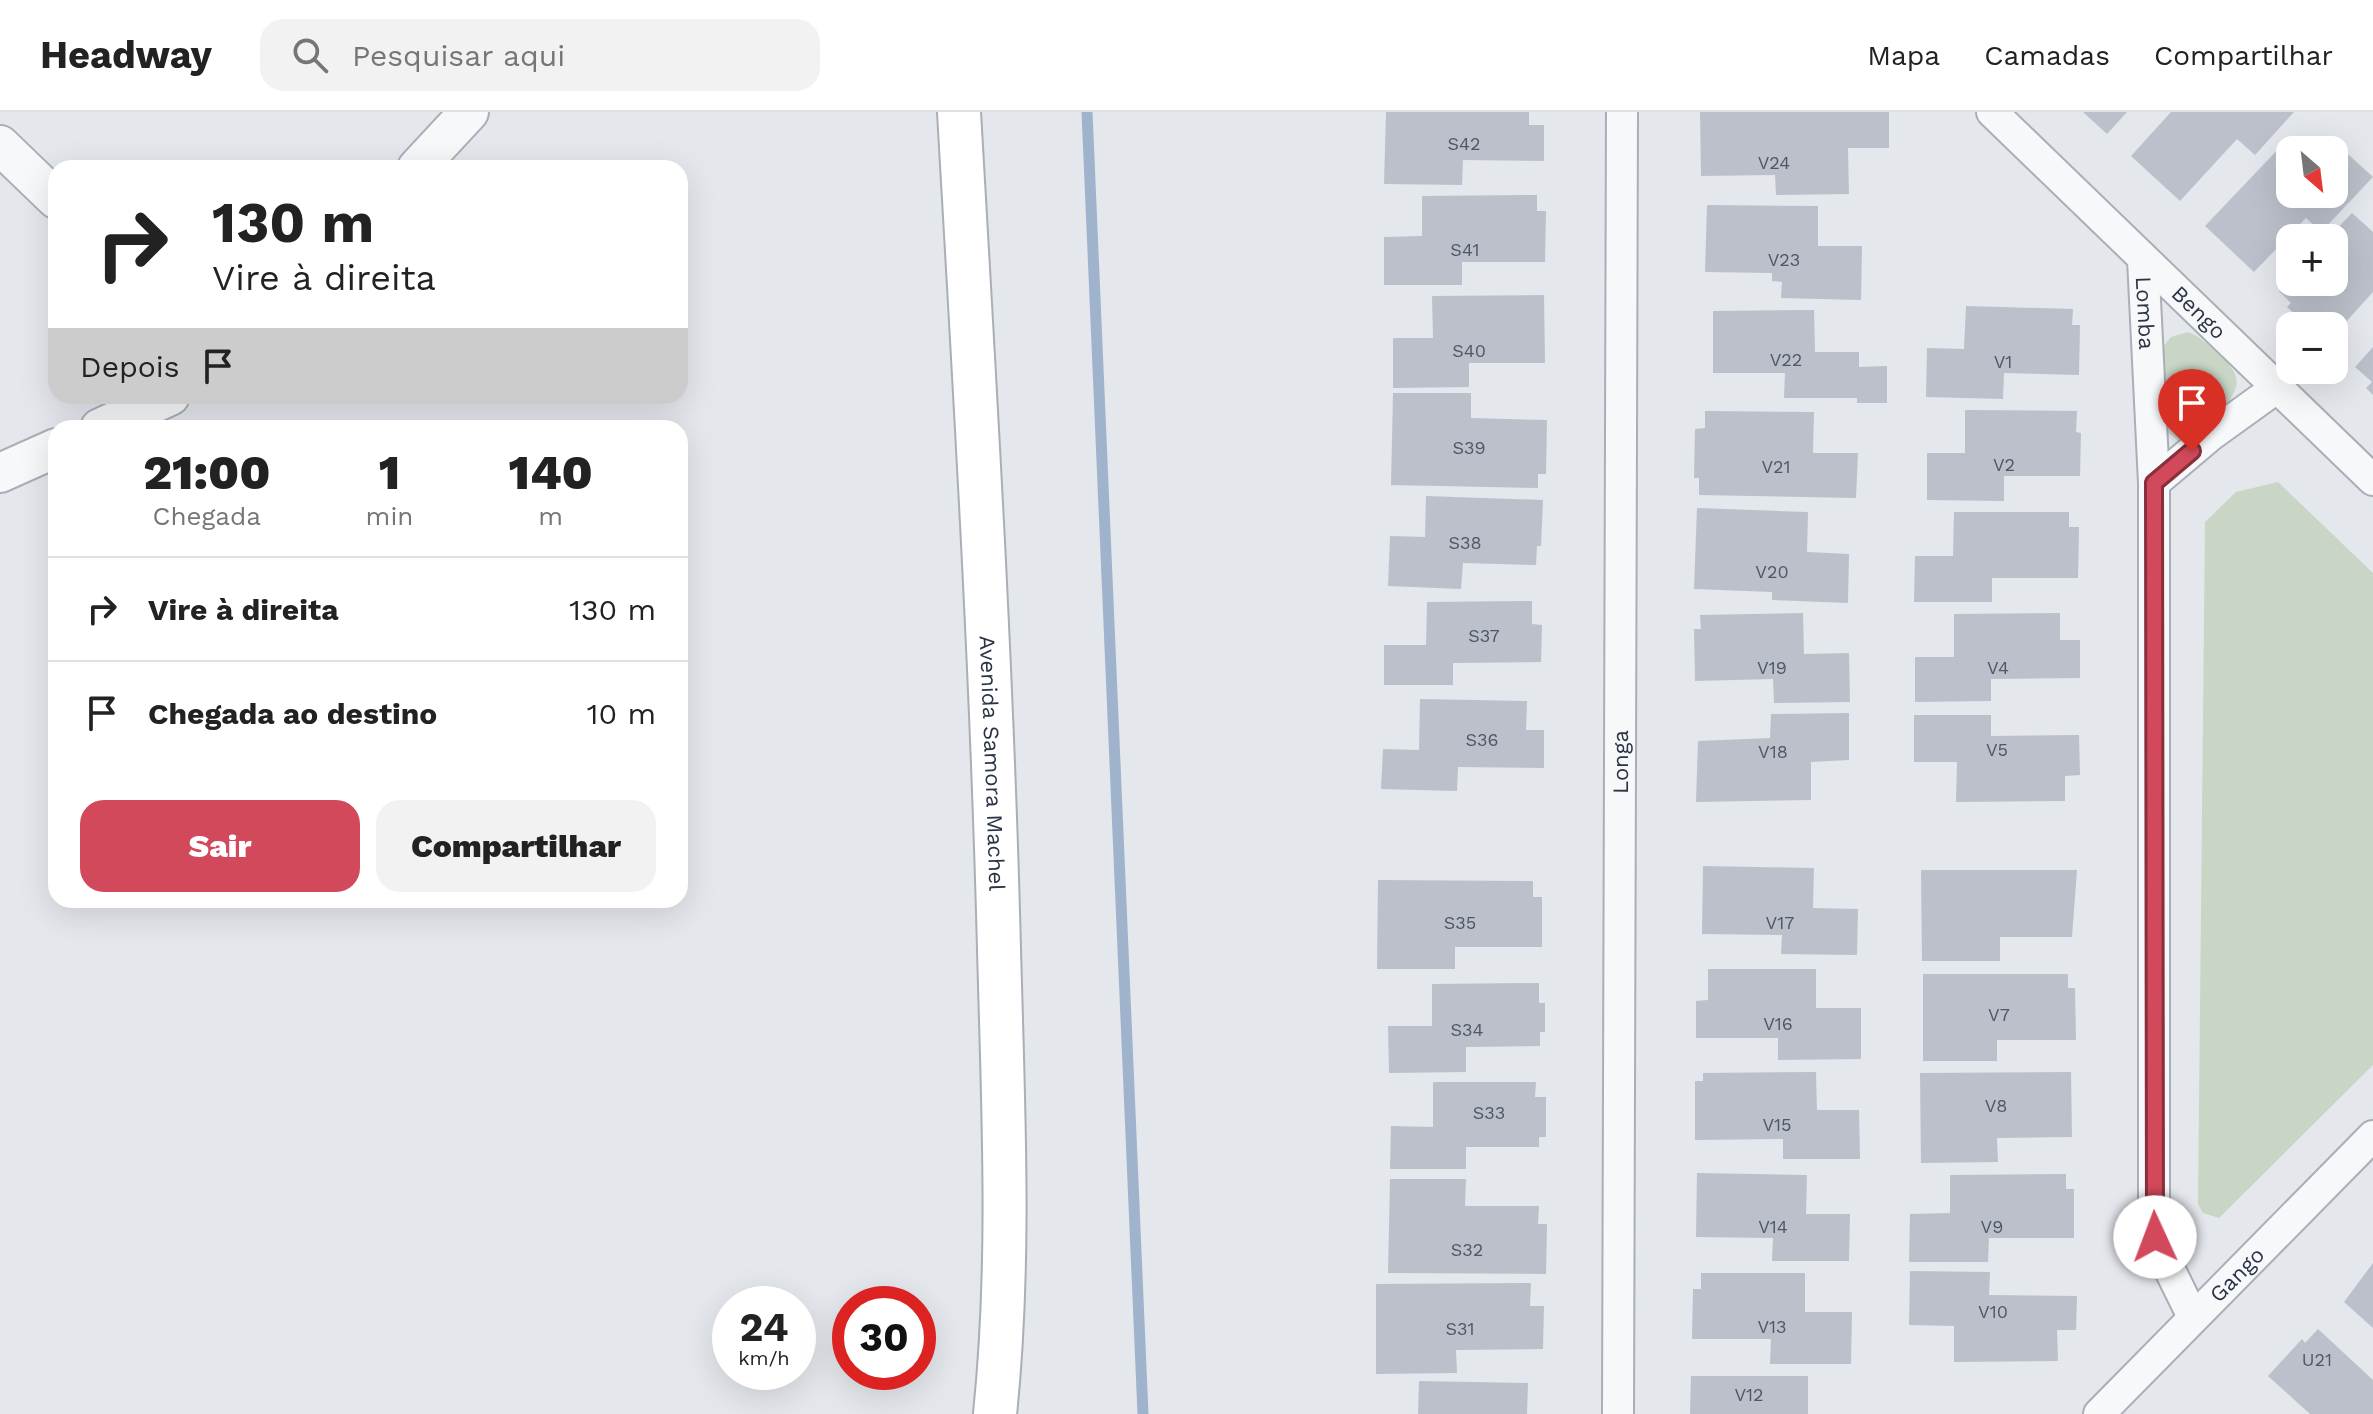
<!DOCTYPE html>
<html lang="pt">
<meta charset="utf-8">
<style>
:root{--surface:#fff;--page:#f2f2f2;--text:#222;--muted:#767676;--line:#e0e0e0;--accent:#d1495b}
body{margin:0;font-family:"Work Sans",sans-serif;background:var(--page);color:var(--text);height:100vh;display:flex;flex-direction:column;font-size:30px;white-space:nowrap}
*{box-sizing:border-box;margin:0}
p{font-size:26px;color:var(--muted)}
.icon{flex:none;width:44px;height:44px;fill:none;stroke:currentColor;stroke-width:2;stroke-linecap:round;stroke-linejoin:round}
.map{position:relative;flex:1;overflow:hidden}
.panel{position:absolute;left:48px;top:308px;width:640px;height:488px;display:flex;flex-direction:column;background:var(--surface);border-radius:24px;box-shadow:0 8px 32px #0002}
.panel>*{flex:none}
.banner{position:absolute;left:48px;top:48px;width:640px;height:244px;border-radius:24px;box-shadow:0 8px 32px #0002;background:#fff;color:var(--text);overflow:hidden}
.needle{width:52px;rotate:152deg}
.buttons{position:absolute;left:2276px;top:24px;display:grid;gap:16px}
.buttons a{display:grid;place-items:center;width:72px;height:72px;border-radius:16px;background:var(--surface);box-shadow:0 8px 32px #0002;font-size:40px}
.speed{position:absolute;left:712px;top:1174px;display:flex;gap:16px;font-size:40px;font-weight:700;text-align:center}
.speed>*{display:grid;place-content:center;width:104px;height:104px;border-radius:50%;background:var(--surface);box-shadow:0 8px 32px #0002;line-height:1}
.speed small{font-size:20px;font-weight:400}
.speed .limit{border:12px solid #d22;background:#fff;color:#111}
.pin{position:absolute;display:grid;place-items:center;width:68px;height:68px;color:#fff;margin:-82px -34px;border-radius:50% 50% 50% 0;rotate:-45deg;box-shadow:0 0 8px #0007}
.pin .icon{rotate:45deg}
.me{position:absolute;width:88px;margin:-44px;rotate:358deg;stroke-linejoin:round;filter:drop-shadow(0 0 6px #0008)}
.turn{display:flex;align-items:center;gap:28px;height:168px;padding:0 32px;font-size:36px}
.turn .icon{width:104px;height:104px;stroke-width:2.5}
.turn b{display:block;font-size:56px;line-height:68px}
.then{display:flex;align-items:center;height:76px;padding:0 32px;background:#0003;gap:16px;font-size:30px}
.eta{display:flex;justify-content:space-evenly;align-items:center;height:136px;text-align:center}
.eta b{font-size:48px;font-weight:800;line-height:56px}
.cta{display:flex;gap:16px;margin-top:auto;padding:16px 32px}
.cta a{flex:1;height:92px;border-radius:24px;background:var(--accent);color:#fff;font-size:32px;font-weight:800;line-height:92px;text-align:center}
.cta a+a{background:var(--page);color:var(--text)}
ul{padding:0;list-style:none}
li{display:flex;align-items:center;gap:24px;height:104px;padding:0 32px;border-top:2px solid var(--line)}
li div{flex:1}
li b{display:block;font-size:30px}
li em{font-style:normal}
header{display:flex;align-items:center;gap:48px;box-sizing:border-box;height:112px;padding:0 40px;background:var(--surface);border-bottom:2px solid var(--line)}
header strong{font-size:38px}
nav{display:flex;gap:44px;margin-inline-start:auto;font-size:28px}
.search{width:560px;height:72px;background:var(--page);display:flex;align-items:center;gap:20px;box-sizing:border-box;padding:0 28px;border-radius:24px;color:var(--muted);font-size:30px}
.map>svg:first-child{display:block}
</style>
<header>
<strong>Headway</strong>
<div class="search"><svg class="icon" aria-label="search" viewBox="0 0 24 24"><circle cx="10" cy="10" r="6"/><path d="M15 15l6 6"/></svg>Pesquisar aqui</div>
<nav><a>Mapa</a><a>Camadas</a><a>Compartilhar</a></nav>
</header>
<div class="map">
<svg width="2373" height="1302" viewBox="0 0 2373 1302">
<rect width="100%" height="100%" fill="#e4e7ec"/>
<!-- green -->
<path fill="#c9d6c5" d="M2188 220C2199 224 2206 231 2214 238 2246 265 2242 276 2215 305 2204 317 2195 326 2178 328L2165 318 2163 235 2171 225Z
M2278 370 2373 461V953L2219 1106 2203 1101 2198 1092 2205 410 2236 380Z"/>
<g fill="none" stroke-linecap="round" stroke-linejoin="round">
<!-- stream -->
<path stroke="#9fb4cc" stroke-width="11" d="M1087 0 1143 1302"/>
</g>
<!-- building -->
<path fill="#bbc0ca" d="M1386 0H1529V13H1544V49L1463 48 1462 73 1384 72Z
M1700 0H1889V36H1848L1849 82 1776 83 1775 63 1701 64Z
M2083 0H2127L2107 22Z
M2171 0H2294L2255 43 2237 27 2180 89 2131 44Z
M2284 31 2290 37V82H2334V40L2339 34 2373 65 2321 120 2306 106 2254 160 2205 114Z
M1537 83V99H1546L1545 150H1462V173H1384V125L1422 124V84Z
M1707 93 1818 94V134H1862L1861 188 1781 186 1782 170 1772 169V161L1705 160Z
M2352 101 2373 120V180L2334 223V214H2308L2287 195 2291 191 2279 179 2290 167V170H2334V126H2328Z
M1544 183 1545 251H1469V275L1393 276V226H1433L1432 184Z
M1966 194 2073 197 2072 213H2080L2079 263 2004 261 2003 287 1926 285 1927 236 1964 237Z
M1814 198 1815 240H1859V255L1887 254V291H1857V286H1784L1785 261H1713V199Z
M2373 235V283L2366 276 2372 270 2355 255Z
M1393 281H1471V306L1547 308 1546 362H1538V376L1391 373Z
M1965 298 2077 299 2076 320 2081 321 2080 364H2004V389L1927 388V341H1965Z
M1705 299 1814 300 1813 341H1858L1856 386 1699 383V366H1694L1695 317 1705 316Z
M1426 384 1543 388 1541 434H1537L1536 453 1463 451 1461 477 1388 474 1390 424 1425 425Z
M1697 396 1808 400 1807 440 1849 442 1848 491 1772 488V480L1694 477Z
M1954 400H2069V415H2079L2078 466H1992V490H1914L1915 444H1953Z
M1532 489V512L1542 513 1541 550 1453 551V573H1384V533H1426L1427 490Z
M1803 501 1804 542 1849 541 1850 590 1774 591 1773 567 1695 569 1694 517H1701L1700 503Z
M2060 501V528H2080V566L1991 567V589L1915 590V545H1954V502Z
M1420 587 1527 589 1526 618H1544V656L1458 655 1457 679 1381 677 1383 637 1419 638Z
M1849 601V648L1811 650V688L1696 690 1698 629 1770 626 1771 602Z
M1914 603H1991V624L2079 623 2080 663 2065 664V689L1956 690 1957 650H1914Z
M1703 754 1814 756 1813 796 1858 797 1857 843 1781 842 1782 823 1702 822Z
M1921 758H2077L2072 825H2000V849H1922Z
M1378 768 1533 769V785H1542V835H1455V857H1377Z
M1708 857H1816V896H1861V947L1778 948V926H1696V889L1708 888Z
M1923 862H2068V876H2075L2076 928H1997V949H1923Z
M1539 871V891H1545V920H1540V934L1466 935V960L1389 961 1388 914H1432V872Z
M1816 960 1817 998H1859L1860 1047H1783V1027L1695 1028V969H1703V961Z
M2071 960 2072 1025 1997 1026 1998 1050 1921 1051 1920 961Z
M1433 970H1536L1535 985H1546V1025H1539V1035H1466V1057H1390L1391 1014 1433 1015Z
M1697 1061 1807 1063 1806 1102H1850L1849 1149H1772L1773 1126 1696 1125Z
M2066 1062V1077H2074V1126H1989L1988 1150H1909L1910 1102 1950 1101V1063Z
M1390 1067H1466L1465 1094H1539L1538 1112H1547L1546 1162 1388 1161Z
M2373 1151V1216L2344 1190Z
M1910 1159 1990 1160 1989 1183 2077 1184 2076 1218H2057L2058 1249 1954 1250V1214L1909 1213Z
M1701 1161H1805V1200H1852L1851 1252H1770L1771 1227H1692L1693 1177H1701Z
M1531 1171 1530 1194H1544L1543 1237 1456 1238 1457 1261 1376 1262V1172Z
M2318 1217 2373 1268V1302H2310L2268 1264 2302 1227 2305 1231Z
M1691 1264H1808V1302H1690Z
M1419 1269 1528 1271 1527 1302H1418Z"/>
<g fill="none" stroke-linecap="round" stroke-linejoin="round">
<!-- minor casing -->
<g stroke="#a9aeb7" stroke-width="34">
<g id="minor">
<path id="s1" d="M1992 0 2373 368"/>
<path id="s2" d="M2143 147 2154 371V1111L2162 1142 2193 1205"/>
<path d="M2154 371 2211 323 2279 274"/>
<path id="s3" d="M1618 1302 1622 0"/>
<path id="s4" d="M2099 1302 2373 1024"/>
</g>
</g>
<!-- tertiary casing -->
<g stroke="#a9aeb7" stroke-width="42">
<path id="tertiary" d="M0 33 56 87
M417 56 469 0
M100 316 170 284
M0 361 56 336"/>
</g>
<!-- secondary casing -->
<g stroke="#a9aeb7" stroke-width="46">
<g id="secondary">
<path id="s5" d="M959 0C975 279 992 558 999 837 1003 992 1011 1148 995 1302"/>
</g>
</g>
<!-- minor -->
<use href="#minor" stroke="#f7f8fa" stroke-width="30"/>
<!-- tertiary -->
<use href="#tertiary" stroke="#f7f8fa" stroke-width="38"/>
<!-- secondary -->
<use href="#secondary" stroke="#fff" stroke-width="42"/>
</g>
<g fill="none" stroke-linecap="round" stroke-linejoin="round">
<!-- route casing -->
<g stroke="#882f3b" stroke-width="20">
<path id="route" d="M2155 1125 2154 371 2192 339"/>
</g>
<!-- route -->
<use href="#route" stroke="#d1495b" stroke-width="14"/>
</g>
<g text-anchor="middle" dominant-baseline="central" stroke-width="8" stroke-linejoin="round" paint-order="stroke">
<!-- number labels -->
<g font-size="18" fill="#4f5766">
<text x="1464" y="31">S42</text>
<text x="1774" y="50">V24</text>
<text x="1465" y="137">S41</text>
<text x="1784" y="147">V23</text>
<text x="1469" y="238">S40</text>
<text x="1786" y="247">V22</text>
<text x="2003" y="249">V1</text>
<text x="1469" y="335">S39</text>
<text x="2004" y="352">V2</text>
<text x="1776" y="354">V21</text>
<text x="1465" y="430">S38</text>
<text x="1772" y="459">V20</text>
<text x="1484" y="523">S37</text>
<text x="1772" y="555">V19</text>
<text x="1998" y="555">V4</text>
<text x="1482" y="627">S36</text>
<text x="1997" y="637">V5</text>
<text x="1773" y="639">V18</text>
<text x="1460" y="810">S35</text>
<text x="1780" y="810">V17</text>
<text x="1999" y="902">V7</text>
<text x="1778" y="911">V16</text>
<text x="1467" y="917">S34</text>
<text x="1996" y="993">V8</text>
<text x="1489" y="1000">S33</text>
<text x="1777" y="1012">V15</text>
<text x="1773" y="1114">V14</text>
<text x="1992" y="1114">V9</text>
<text x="1467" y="1137">S32</text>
<text x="1993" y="1199">V10</text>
<text x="1772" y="1214">V13</text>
<text x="1460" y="1216">S31</text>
<text x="2317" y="1247">U21</text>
<text x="1749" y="1282">V12</text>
</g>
<!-- street labels -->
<g font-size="22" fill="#2b3445" stroke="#f4f6f9">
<text stroke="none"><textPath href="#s1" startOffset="288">Bengo</textPath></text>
<text stroke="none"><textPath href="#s2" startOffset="54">Lomba</textPath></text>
<text stroke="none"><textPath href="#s5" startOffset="652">Avenida Samora Machel</textPath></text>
<text stroke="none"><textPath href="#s3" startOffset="652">Longa</textPath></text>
<text stroke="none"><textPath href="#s4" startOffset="196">Gango</textPath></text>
</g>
</g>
</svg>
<div class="buttons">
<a><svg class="needle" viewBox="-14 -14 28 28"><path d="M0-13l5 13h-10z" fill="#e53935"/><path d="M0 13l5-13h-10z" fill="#767676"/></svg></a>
<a>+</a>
<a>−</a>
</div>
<div class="speed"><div>24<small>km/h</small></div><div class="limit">30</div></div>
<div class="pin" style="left:2192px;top:339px;background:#d93025"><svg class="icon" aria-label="arrive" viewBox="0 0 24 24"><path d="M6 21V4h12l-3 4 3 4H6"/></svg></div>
<svg class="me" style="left:2155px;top:1125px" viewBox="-20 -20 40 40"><circle r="19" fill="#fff"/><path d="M0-13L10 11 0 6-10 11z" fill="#d1495b"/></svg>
<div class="banner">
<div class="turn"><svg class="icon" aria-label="right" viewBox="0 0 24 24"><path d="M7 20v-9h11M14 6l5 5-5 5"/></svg><div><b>130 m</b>Vire à direita</div></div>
<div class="then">Depois<svg class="icon" aria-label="arrive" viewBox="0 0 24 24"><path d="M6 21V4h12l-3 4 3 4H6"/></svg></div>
</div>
<section class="panel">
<div class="eta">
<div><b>21:00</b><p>Chegada</p></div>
<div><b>1</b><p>min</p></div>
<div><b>140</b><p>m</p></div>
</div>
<ul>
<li><svg class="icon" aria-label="right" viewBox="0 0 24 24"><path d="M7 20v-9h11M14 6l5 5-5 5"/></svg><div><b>Vire à direita</b></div><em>130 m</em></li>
<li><svg class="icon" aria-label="arrive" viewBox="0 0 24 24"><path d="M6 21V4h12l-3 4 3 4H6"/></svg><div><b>Chegada ao destino</b></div><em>10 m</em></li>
</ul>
<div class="cta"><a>Sair</a><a>Compartilhar</a></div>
</section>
</div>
